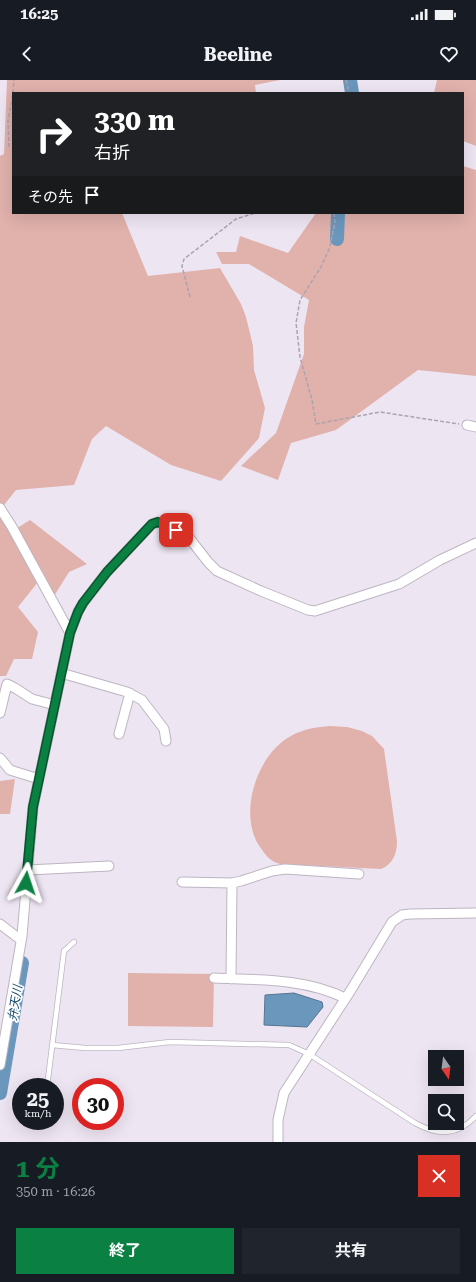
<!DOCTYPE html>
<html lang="ja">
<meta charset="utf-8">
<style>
:root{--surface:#171b24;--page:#20242c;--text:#f1f3f6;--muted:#9ea1a6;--accent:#0b8043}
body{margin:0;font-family:"Roboto Serif","Noto Sans JP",serif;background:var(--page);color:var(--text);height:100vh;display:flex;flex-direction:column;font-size:15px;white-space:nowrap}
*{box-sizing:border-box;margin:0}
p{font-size:13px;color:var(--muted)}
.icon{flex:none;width:22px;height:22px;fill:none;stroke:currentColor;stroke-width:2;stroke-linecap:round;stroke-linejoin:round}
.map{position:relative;height:1062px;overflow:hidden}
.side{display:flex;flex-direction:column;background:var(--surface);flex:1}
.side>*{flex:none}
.top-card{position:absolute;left:12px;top:12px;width:452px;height:122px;border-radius:0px;box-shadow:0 4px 16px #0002;background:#202124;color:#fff;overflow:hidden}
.needle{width:26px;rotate:166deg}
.buttons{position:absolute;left:428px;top:970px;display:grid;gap:8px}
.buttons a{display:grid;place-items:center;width:36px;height:36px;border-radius:0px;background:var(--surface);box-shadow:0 4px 16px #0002;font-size:20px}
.speed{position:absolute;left:12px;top:998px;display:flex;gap:8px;font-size:20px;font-weight:700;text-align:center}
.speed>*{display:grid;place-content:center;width:52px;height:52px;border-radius:50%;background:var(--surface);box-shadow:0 4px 16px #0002;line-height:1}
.speed small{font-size:10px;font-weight:400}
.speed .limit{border:6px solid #d22;background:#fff;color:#111}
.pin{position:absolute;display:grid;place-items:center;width:34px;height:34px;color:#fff;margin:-17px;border-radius:8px;box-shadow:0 2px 6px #0006}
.me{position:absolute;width:44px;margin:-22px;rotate:5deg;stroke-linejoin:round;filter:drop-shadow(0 0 3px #0008)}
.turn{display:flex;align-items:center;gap:14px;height:84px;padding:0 16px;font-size:18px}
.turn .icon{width:52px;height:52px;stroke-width:2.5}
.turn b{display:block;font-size:28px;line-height:34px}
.then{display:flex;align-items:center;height:38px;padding:0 16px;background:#0003;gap:8px;font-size:15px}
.round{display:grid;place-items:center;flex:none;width:42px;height:42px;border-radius:0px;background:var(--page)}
.head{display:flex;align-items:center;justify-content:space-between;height:68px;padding:0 16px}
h1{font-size:24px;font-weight:700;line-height:30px;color:var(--accent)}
.primary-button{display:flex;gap:8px;margin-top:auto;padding:8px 16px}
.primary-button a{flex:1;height:46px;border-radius:0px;background:var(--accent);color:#fff;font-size:16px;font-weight:700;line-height:46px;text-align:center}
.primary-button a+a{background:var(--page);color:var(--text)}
.status{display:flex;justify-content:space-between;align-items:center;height:28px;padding:0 20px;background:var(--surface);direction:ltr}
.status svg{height:11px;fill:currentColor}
header{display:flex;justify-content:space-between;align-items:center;height:52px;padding:0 16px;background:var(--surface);font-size:18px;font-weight:700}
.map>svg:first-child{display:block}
</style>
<div class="status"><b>16:25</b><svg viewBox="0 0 49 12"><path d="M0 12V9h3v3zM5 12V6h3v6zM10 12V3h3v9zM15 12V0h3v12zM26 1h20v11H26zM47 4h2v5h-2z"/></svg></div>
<header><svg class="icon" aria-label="back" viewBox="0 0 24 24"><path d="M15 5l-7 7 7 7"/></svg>Beeline<svg class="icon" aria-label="heart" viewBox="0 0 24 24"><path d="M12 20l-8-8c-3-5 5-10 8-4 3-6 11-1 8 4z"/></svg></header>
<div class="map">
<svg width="476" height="1062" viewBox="0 0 476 1062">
<rect width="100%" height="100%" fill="#eee5f2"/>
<!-- green -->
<path fill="#e1b1ac" d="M7 0H280L255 5 256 13H13V133H122L148 196 220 188 241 224 246 237 253 266 254 290 265 328 259 358 221 401 171 385 106 346 92 359 74 405 16 410 0 430V76L4 74Z
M437 0H476V66L463 61V13H434Z
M463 86 476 90V296L418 290 336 350 291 363 278 400 241 386 276 353 304 274V247L309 220 249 184H222L216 172H236L240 156 288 173 316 133H463Z
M0 436 11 452 30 440 87 484 69 492 54 516 38 502 18 527 38 552 32 579H14L6 596H0Z
M330 646 347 647 362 651 372 656 384 669 397 761C397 774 393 784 381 789L280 784C268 780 267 776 260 767 237 734 257 674 291 656 303 649 316 647 330 646Z
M15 699 10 734H0V701Z
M128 893 214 894 213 947 128 946Z"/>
<!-- water -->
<path fill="#6b97bd" stroke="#56748f" d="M294 913 322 922 323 927 307 947 264 945 265 915Z"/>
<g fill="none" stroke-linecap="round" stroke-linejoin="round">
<!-- river -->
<path stroke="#6b97bd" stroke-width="14" d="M350 0 352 13
M337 159 338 133
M0 1013 22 883"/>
<!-- service casing -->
<g stroke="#bdb5c1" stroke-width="6">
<path id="service" d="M52 965 85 968H118L170 962 289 965 309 974 415 1043C439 1056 457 1056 476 1036
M47 1007 64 871 74 862"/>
</g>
<!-- minor casing -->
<g stroke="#bdb5c1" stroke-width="11">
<path id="minor" d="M467 345 476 347
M0 428 12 447 70 553
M61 593 127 612 142 620 164 649 166 661
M0 633 7 604 15 608 32 619 55 625
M119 654 130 613
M0 678 10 690 39 699
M28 790 109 786
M182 802 232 803 241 801 272 791 285 789 359 794
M0 844 21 860
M214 898C258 900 304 898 345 918
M231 899 232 803
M0 985 22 856 33 727 70 553 78 532 83 523 107 492 152 444 158 442 165 444 187 455 208 482 217 491 261 511 308 530 315 531 399 504 440 480 476 463
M278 1062V1040L284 1013 351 910 392 842 402 835 410 834 476 833"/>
</g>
<!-- path -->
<path stroke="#aba4ae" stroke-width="1.5" stroke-dasharray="4 2" stroke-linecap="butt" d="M346 0 348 8V13
M13 13 14 0
M9 67 8 41 13 13
M334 133 335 142 330 167 321 187 300 220 296 243 300 277 312 320 316 344 380 332 459 344
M190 217 182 186 184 179 236 139 255 133"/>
<!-- service -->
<use href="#service" stroke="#fff" stroke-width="4.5"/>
<!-- minor -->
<use href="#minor" stroke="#fff" stroke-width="9"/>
</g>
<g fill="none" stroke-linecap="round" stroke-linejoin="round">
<!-- route casing -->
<g stroke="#07532c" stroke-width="10">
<path id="route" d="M26 803 33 727 70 553 78 532 83 523 107 492 152 444 158 442 176 450"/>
</g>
<!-- route -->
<use href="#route" stroke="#0b8043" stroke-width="7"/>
</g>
<g text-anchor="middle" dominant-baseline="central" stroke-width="3.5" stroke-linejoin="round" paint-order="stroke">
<!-- water labels -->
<g font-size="12" font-style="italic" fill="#11446b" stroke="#fff">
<text transform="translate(15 923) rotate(-81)">弁天川</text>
</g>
</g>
</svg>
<div class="buttons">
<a><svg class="needle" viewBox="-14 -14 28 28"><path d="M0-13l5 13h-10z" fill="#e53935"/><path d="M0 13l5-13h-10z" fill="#9ea1a6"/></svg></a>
<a><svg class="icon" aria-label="search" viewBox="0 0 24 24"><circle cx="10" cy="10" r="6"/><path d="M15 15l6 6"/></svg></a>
</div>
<div class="speed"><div>25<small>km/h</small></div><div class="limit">30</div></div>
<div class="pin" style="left:176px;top:450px;background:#d93025"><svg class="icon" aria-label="arrive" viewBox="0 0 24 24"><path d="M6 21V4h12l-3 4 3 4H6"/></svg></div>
<svg class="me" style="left:26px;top:803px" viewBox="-20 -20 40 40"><path d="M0-17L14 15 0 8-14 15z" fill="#0b8043" stroke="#fff" stroke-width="4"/></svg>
<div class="top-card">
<div class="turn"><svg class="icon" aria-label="right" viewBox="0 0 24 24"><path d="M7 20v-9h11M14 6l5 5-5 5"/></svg><div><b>330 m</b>右折</div></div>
<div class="then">その先<svg class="icon" aria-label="arrive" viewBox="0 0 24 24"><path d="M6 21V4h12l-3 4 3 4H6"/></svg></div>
</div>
</div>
<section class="side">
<div class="head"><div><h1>1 分</h1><p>350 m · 16:26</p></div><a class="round" style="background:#d93025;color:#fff"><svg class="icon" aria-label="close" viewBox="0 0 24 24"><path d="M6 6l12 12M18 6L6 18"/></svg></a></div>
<div class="primary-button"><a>終了</a><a>共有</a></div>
</section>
